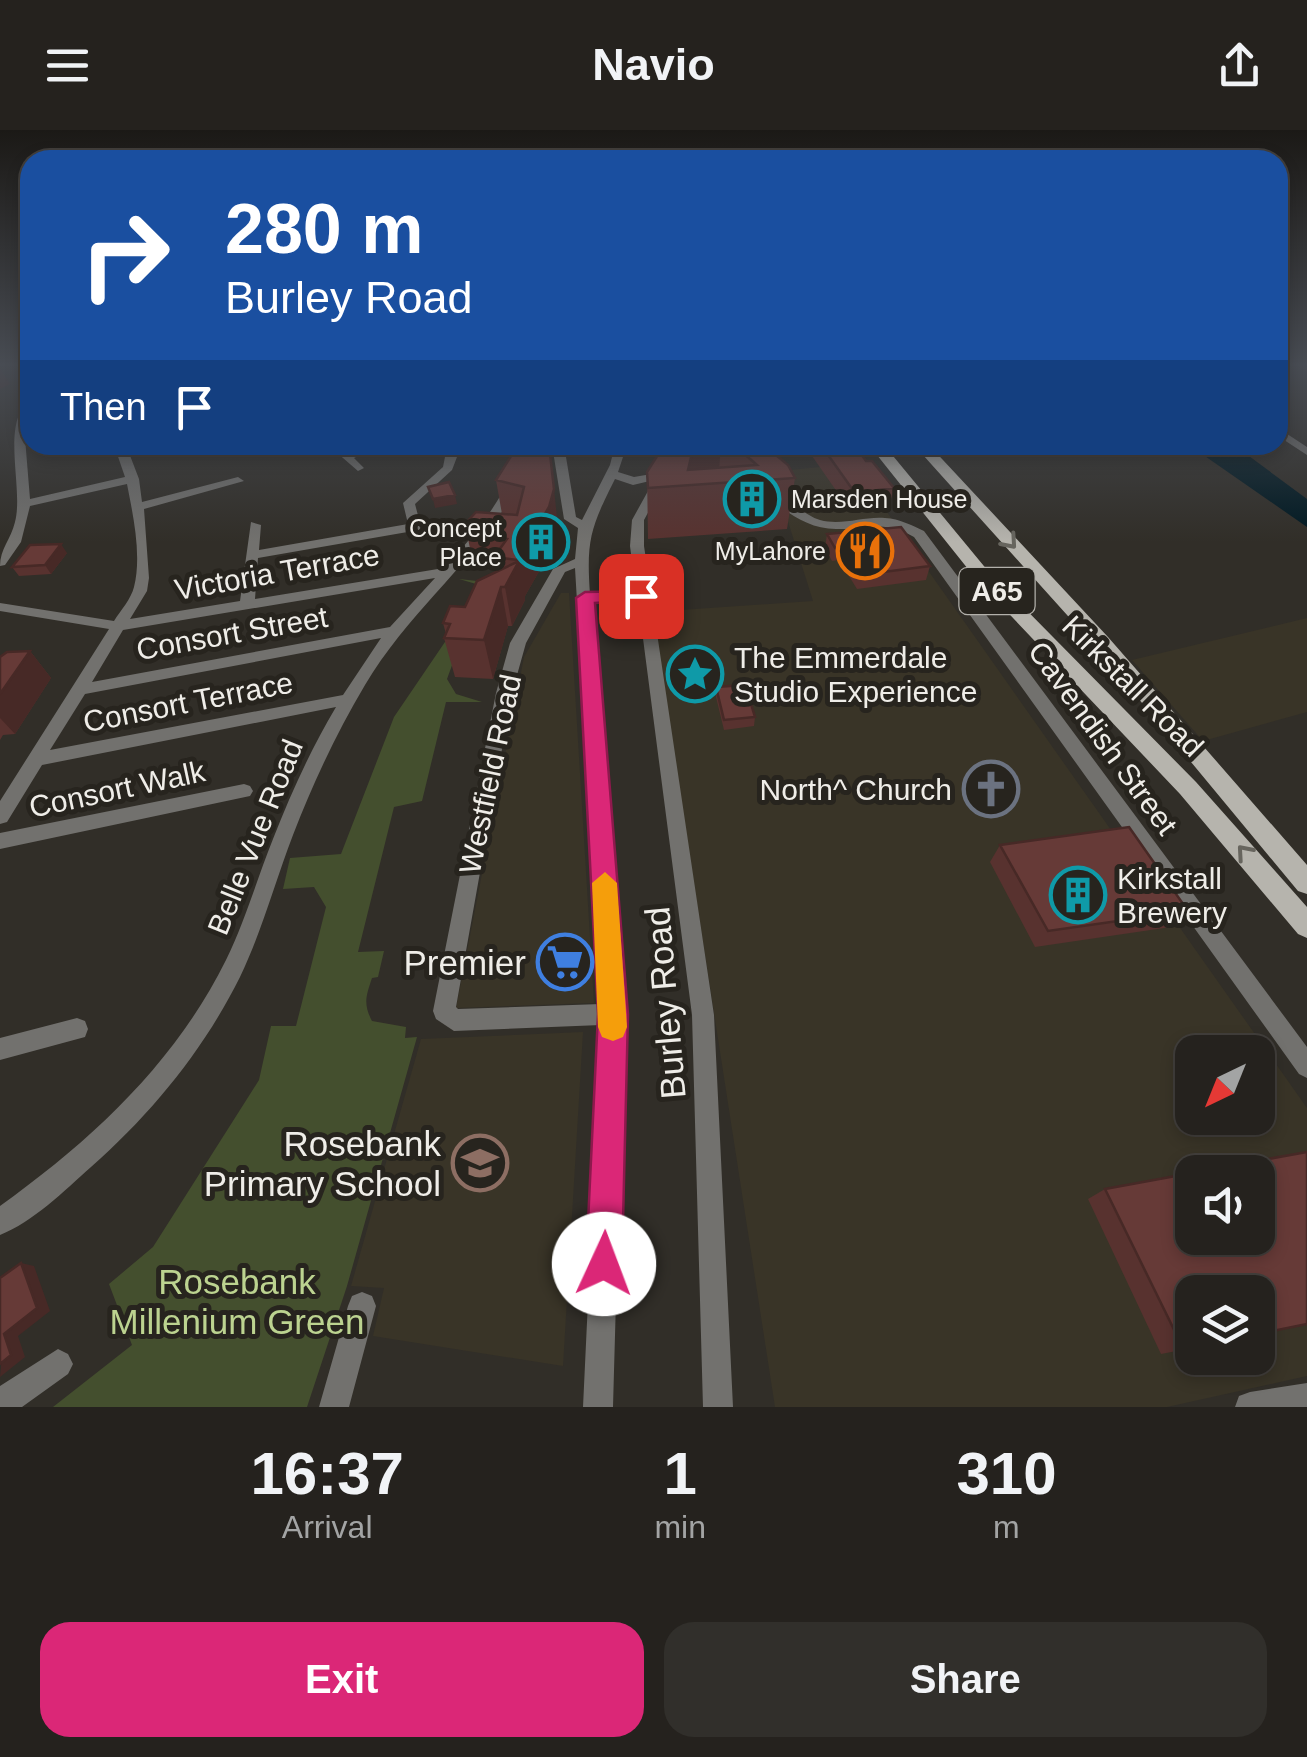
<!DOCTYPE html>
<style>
:root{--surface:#25221e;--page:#312f2b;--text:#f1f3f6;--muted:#a3a4a4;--line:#423f3c;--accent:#db2777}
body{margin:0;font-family:Arial,sans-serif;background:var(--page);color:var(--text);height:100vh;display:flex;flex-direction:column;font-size:38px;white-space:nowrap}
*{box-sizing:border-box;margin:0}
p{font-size:32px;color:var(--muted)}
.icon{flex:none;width:55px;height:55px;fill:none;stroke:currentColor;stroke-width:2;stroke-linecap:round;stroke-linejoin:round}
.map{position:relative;height:1277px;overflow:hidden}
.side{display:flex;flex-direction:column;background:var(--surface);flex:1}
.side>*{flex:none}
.hud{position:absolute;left:20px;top:20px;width:1268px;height:305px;border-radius:30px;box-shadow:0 5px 15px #0003,0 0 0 2px var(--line);background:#1a4fa0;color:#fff;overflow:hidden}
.needle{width:65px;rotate:223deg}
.controls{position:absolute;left:1175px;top:905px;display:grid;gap:20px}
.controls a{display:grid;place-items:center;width:100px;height:100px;border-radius:20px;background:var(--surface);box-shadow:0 5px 15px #0003,0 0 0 2px var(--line);font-size:50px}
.pin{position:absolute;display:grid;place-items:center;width:85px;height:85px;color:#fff;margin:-42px;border-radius:20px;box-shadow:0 5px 15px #0006}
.me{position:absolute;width:110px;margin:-55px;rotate:2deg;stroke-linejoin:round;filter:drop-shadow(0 0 8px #0008)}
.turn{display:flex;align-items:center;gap:35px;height:210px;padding:0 40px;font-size:45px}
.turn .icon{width:130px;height:130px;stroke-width:2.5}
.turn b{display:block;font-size:70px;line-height:85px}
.then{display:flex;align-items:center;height:95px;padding:0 40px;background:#0003;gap:20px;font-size:38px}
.eta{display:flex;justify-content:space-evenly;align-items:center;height:170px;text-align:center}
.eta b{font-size:60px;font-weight:700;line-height:70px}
.action{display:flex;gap:20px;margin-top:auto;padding:20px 40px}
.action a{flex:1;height:115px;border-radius:30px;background:var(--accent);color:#fff;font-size:40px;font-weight:700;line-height:115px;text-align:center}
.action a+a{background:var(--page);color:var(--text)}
header{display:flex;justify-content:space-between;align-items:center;height:130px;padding:0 40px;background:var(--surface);font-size:45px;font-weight:700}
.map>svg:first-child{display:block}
</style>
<header><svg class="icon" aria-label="menu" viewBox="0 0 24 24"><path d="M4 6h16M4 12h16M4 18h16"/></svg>Navio<svg class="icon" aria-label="share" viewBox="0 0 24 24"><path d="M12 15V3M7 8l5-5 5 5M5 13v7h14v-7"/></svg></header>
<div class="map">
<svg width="1307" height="1277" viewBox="0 0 1307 1277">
<rect width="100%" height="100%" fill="#312e28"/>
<!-- built -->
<path fill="#393427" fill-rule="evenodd" d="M853 334 1307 978V1246L1167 1277H775L652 482 813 471 785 382 746 344ZM1192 922H1258V988H1192ZM1192 1042H1258V1108H1192ZM1192 1162H1258V1228H1192Z
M561 463H569L594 873 456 878 524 527Z
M1307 488V582L1203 611 1132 530Z
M583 902 563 1236 373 1206 384 1158 351 1156 421 909Z"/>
<!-- green -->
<path fill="#444f2e" d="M459 449 505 454 463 505 447 549 456 564 482 572H446L422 671 394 677 358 822 384 821 378 847 372 848C366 866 363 874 372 891L406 897 405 908 417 907 347 1156 307 1277H53L132 1215 109 1154 153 1117 259 950 271 896H296L326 777 314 757 283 759 290 728 341 724 394 587 483 456Z"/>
<!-- water -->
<path fill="#001922" d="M1189 315H1234L1307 369V397Z"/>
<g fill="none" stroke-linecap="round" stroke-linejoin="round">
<!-- minor -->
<path fill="#72716e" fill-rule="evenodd" d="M30 270 25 308 30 369 125 347 114 315H126L139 349 142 372 238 347 244 351 144 379 149 448 147 461 130 489 240 471 251 392 261 395 259 420 408 394 403 373 443 337 445 327 437 315H449L457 327 452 340 415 374 421 397 419 400 258 428 255 469 444 438C479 401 507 364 524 315H536C500 416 418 466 365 555 337 602 313 653 293 705 275 752 262 801 240 847 203 921 152 983 91 1037 64 1061 33 1092 0 1105V1076C92 1010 175 933 226 830 245 791 257 749 273 709 291 663 311 619 336 577L42 635 7 692 0 694V671L109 499 0 481V473L114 491C121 480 131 469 134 457 142 425 133 385 127 354L30 376 21 412 5 435 0 436C0 419 11 409 15 392 24 358 0 293 30 270ZM435 448 390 497 92 552 123 500ZM381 508 343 565 50 620 85 564Z
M1278 298 1307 317V325L1278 306Z
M328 315H340L348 323 365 315H380L354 328 364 338 358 341Z
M552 315H564L576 387 582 390 610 335 615 315H627L618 342 634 347 669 341 675 345 633 355 615 349C591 397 586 409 590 464L636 462 630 416 632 390 653 352H661L663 355 644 390V416L714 885 733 1277H703L692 885 638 470 591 472 624 884 613 1277H583L601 895 454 901 436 889 433 881 496 563 510 513 553 439 575 429 578 398 564 389ZM575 438 601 874 458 879 456 877 512 563 526 513 565 442Z
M771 364C788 364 802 385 820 390 842 396 864 386 885 388 900 389 911 395 924 401L1307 917V948L1299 944 914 407C880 389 870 400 836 399 810 399 791 385 771 370Z
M244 654 250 656 253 661 250 666 0 719V703Z
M77 888 85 891 88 899 85 907 0 930V908Z
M362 1162 372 1166 376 1176 349 1277H319L348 1176 352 1166Z
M58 1219 68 1224 73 1234 68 1244 22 1277H0V1256Z
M1307 1253V1277H1235L1239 1266 1250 1262Z"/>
<!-- major -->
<path fill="#b6b4ad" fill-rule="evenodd" d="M869 315H884L988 441 1196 652 1307 777V808L1298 804 1180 664 976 449Z
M914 315H929L1108 507 1307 735V764L1298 761 1094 515Z"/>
</g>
<!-- wall -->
<path fill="#58322f" d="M1298 234H1307V242Z
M518 315 558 397 554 415 525 466V470L512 496H508L493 549 455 547 444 508 446 504 443 493 465 477 496 441V439L473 433 465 394 502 384 496 350Z
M571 315H586L587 326 574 327Z
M664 315H764L795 348 787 399 648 409 647 342Z
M791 315H855L866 331 894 358 889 378 851 382 810 323 796 324Z
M827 404 930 436 926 450 857 459 839 430 832 431 825 418Z
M67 423 51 444 19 446 12 437Z
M30 521 51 548 15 604 3 605 0 610V527Z
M716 557 755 587 754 596 724 600 716 567Z
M1000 715 1188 781 1171 797 1035 817 990 732Z
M1105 1059 1192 1218 1161 1224 1088 1069Z"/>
<!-- shaded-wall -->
<path fill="#472926" d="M0 238 10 254 0 259Z
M694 315H721L718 353 688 340Z
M554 359 558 397 554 415 525 466V470L512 496 505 457 517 434V430Z
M455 365 457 374 435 378 433 369Z
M61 414 67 423 51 444 45 435Z
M501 457 508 496 493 549 484 510Z
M30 521 51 548 15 604 0 588V564Z
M21 1133 34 1136 50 1181 18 1206 25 1227 0 1247 4 1204Z"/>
<!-- building -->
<path fill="#663a37" stroke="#472926" stroke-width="2.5" d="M518 315H549L554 359 549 377 517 430 494 427 507 409 500 408 503 404 465 394 476 382 517 385 524 357 496 350Z
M572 315H586L587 317 573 319Z
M664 315H694L688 340 757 335 734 315H764L788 335 795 348 648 358 647 342Z
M821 315H855L866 331H872L894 358 855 363Z
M449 352 455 365 433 369 428 357Z
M901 397 930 436 860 445 842 417 835 418 827 404Z
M61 414 45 435 12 437 30 415Z
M519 431 505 457H501L484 510 444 508 450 494 443 493 450 476 465 477 477 451Z
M30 521 0 564V527L7 522Z
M745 555 755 587 724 590 716 557Z
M1129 697 1188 781 1048 801 1000 715Z
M1307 1022V1194L1258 1204V1162H1192V1218L1184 1220 1105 1059 1192 1043V1108H1258V1042H1195Z
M21 1133 37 1178 4 1204 11 1225 0 1234V1148Z"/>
<!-- one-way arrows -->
<defs><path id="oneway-chevron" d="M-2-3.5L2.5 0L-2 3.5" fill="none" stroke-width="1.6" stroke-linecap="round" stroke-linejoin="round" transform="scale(2.5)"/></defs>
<g stroke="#67655e">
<use href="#oneway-chevron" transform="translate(1010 412) rotate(49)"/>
<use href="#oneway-chevron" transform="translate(1244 722) rotate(-131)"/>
</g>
<!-- sky -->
<linearGradient id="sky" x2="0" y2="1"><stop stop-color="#1b1916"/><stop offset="0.57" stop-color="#484c53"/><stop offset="1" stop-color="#484c53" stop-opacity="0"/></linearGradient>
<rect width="1307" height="412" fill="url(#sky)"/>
<!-- route -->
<path fill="#db2777" stroke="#8e194d" stroke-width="2.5" d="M641 461 650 466 647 470 595 473 628 884 622 1134 617 1146 604 1151 591 1146 586 1134 598 884 576 468 585 462Z"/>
<!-- slow -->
<path fill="#f59e0b" d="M605 742 617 753 627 897 623 907 613 911 602 907 598 897 592 753Z"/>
<!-- icons -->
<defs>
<g id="building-ring" transform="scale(2.875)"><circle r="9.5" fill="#27241e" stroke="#0f9aa8" stroke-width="1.5"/><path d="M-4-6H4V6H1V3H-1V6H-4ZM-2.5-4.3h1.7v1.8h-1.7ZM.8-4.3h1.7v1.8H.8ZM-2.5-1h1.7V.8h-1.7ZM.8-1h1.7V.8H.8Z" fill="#0f9aa8"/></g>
<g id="restaurant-ring" transform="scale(2.875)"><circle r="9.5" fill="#27241e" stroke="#e8710a" stroke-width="1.5"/><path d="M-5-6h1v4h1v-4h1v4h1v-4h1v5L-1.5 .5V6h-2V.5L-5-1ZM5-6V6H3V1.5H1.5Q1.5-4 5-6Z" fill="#e8710a"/></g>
<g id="sight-ring" transform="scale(2.875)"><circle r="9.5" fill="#27241e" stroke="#0f9aa8" stroke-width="1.5"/><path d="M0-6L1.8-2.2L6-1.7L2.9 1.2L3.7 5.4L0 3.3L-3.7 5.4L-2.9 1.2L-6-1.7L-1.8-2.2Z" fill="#0f9aa8"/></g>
<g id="church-ring" transform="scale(2.875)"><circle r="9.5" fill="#27241e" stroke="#6b7280" stroke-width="1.5"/><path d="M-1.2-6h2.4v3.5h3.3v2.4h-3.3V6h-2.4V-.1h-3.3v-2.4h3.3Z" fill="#6b7280"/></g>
<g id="supermarket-ring" transform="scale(2.875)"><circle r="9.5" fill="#27241e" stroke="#3f7fe0" stroke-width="1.5"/><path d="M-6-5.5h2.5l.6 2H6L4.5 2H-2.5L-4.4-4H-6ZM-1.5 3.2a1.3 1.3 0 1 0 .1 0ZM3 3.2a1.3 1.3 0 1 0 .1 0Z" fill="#3f7fe0"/></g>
<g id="school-ring" transform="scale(2.875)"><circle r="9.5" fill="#27241e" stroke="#8d6e63" stroke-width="1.5"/><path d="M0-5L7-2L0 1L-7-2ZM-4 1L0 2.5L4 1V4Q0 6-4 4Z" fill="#8d6e63"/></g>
</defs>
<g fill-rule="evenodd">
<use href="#building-ring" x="752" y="369"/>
<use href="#building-ring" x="541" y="412"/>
<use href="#restaurant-ring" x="865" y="421"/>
<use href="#sight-ring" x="695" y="544"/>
<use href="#church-ring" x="991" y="659"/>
<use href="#building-ring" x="1078" y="765"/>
<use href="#supermarket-ring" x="565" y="832"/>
<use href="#school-ring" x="480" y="1033"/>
</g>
<g text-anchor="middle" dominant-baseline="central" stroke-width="10" stroke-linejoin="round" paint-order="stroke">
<!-- far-poi labels -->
<g font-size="25" fill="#efede8" stroke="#27241e" text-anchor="end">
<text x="791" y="369" text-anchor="start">Marsden House</text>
<text x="502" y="398">Concept<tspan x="502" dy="29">Place</tspan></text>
<text x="826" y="421">MyLahore</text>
</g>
<!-- shield labels -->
<rect fill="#27241e" stroke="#b3b1ab" stroke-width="2.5" x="959.5" y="438" width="75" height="46" rx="8"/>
<g font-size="28" font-weight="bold" fill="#efede8">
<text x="997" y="461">A65</text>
</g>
<!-- street labels -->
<g font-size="30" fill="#efede8" stroke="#27241e">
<text transform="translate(277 442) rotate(-10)">Victoria Terrace</text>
<text transform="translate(232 503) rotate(-10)">Consort Street</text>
<text transform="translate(1133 556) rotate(45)">Kirkstall Road</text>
<text transform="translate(188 572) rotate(-11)">Consort Terrace</text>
<text transform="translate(1103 608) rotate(54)">Cavendish Street</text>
<text transform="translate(490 644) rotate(-78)">Westfield Road</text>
<text transform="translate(117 659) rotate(-12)">Consort Walk</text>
<text transform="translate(255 707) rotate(-68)">Belle Vue Road</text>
</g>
<!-- poi labels -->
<g font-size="30" fill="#efede8" stroke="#27241e" text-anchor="start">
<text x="734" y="527">The Emmerdale<tspan x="734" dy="34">Studio Experience</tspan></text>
<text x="952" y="659" text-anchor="end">North^ Church</text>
<text x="1117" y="748">Kirkstall<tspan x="1117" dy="34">Brewery</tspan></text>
</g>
<!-- near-poi labels -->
<g font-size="35" fill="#efede8" stroke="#27241e" text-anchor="end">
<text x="526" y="832">Premier</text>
<text x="441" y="1013">Rosebank<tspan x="441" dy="40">Primary School</tspan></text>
</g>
<!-- near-street labels -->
<g font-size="35" fill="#efede8" stroke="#27241e">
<text transform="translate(665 873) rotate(-95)">Burley Road</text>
</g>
<!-- near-park labels -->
<g font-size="35" fill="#bcd390" stroke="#27241e">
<text x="237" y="1151">Rosebank<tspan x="237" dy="40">Millenium Green</tspan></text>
</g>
</g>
</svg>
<div class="controls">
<a><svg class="needle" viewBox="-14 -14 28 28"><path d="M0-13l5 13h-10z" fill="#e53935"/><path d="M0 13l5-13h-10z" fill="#a3a4a4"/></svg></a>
<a><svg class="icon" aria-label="sound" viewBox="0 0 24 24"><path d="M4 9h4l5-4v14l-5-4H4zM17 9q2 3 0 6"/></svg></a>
<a><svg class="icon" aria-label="layers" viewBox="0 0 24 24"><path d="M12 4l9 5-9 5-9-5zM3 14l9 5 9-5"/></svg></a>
</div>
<div class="pin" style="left:641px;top:466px;background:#d93025"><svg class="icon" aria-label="arrive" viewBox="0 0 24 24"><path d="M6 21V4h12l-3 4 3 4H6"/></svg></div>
<svg class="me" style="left:604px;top:1134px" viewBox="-20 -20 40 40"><circle r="19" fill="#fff"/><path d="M0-13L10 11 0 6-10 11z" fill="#db2777"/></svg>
<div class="hud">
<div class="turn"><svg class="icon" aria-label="right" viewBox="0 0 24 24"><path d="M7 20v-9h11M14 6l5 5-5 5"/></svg><div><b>280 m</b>Burley Road</div></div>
<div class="then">Then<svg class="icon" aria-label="arrive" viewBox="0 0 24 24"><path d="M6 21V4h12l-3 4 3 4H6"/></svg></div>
</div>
</div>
<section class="side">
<div class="eta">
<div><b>16:37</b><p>Arrival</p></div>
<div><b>1</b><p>min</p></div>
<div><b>310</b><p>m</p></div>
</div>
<div class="action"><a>Exit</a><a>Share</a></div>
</section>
